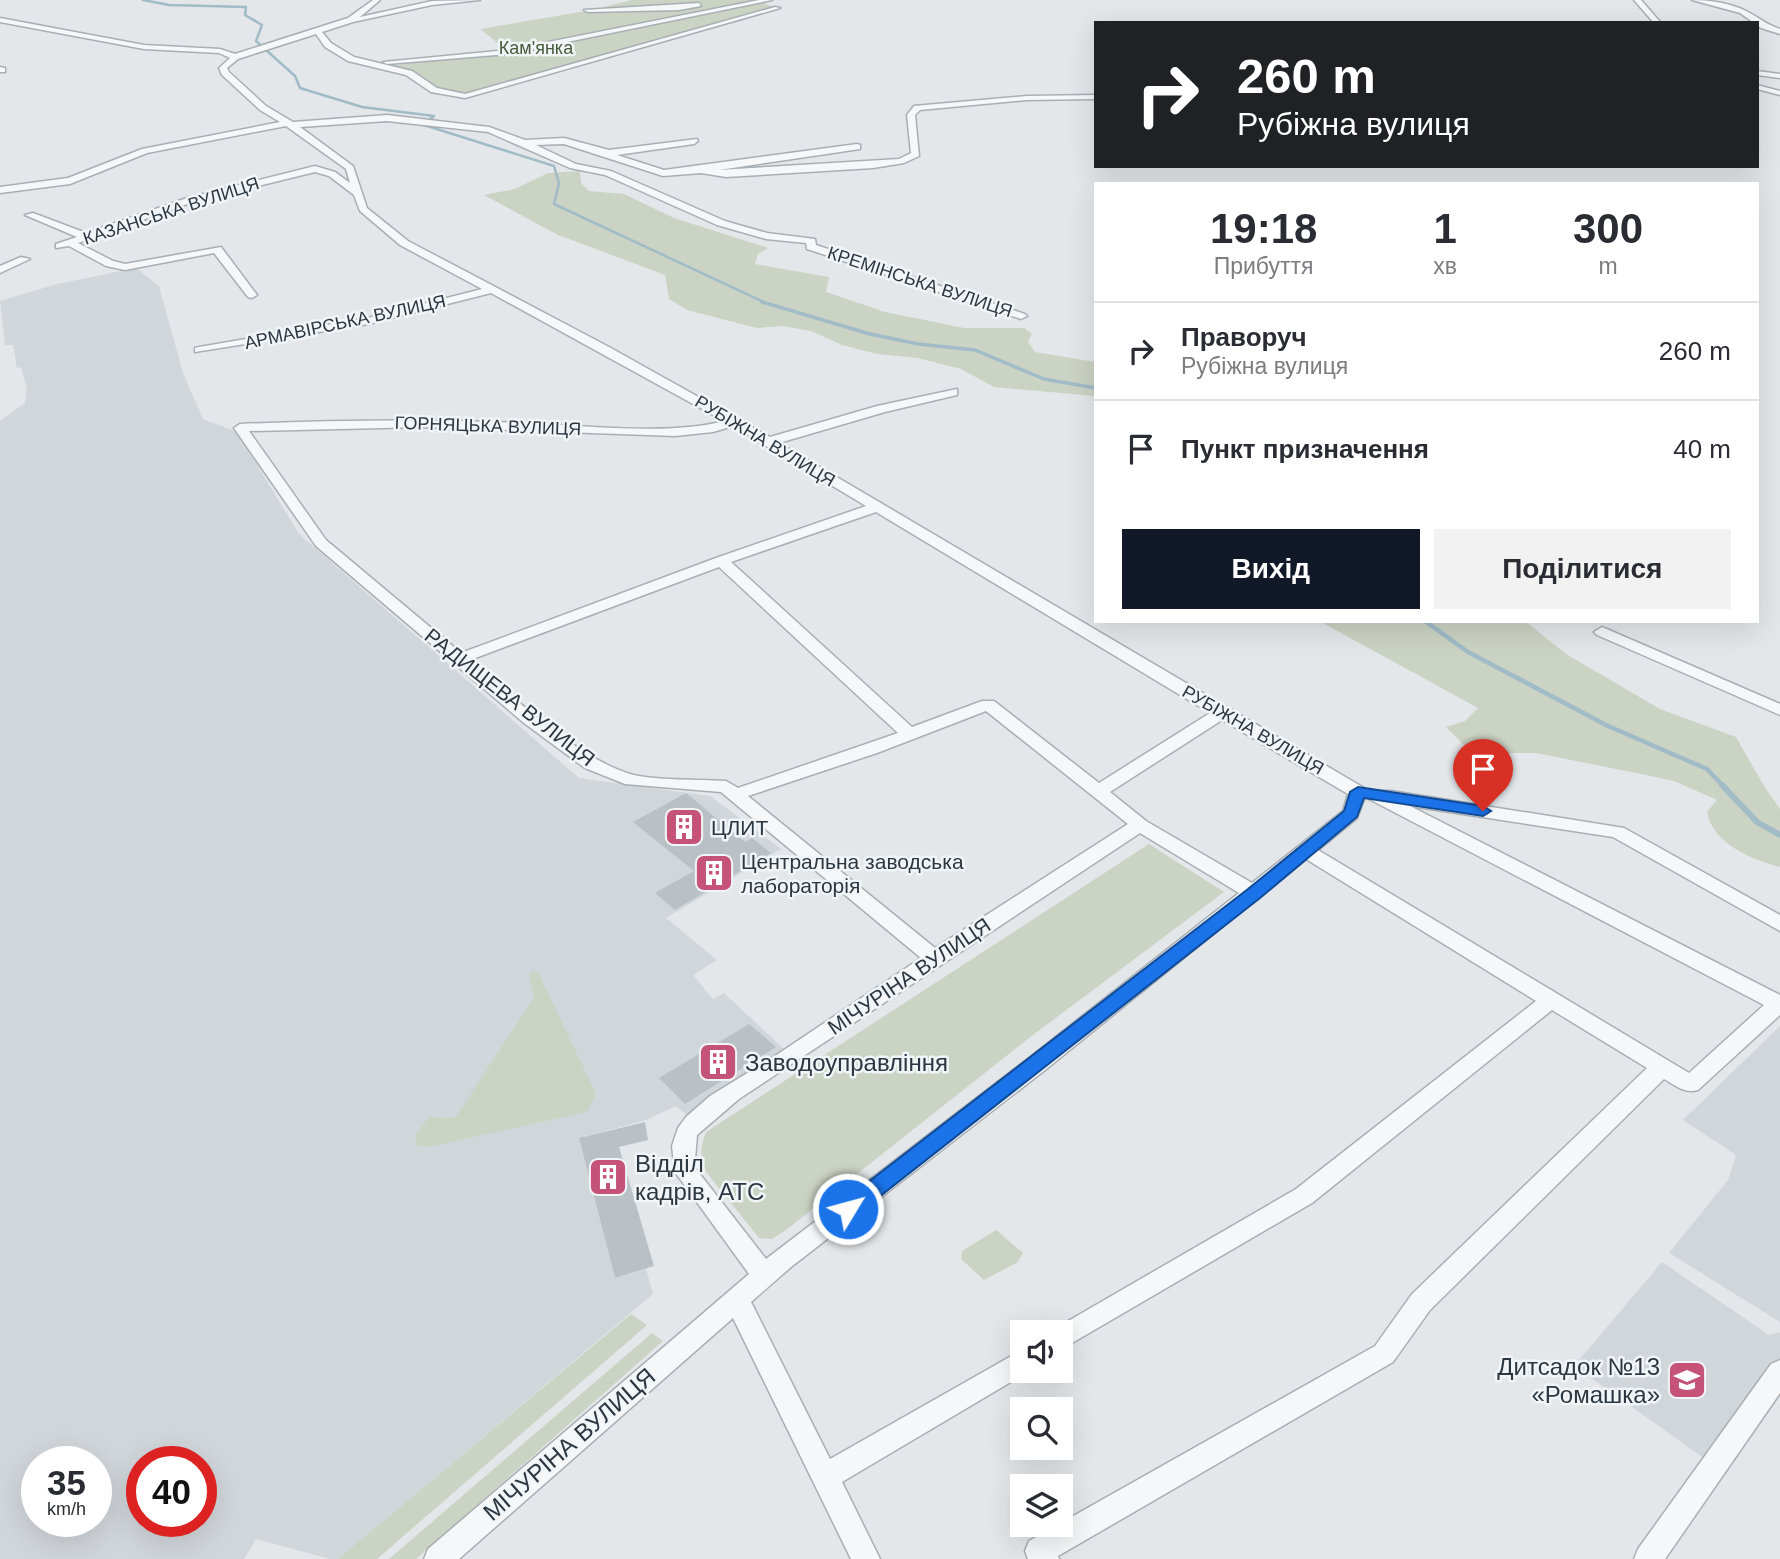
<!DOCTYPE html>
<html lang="uk">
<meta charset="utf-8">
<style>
:root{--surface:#fff;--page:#f2f2f3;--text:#2b2b33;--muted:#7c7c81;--line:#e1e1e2;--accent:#111827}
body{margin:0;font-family:Helvetica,sans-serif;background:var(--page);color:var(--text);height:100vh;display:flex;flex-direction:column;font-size:26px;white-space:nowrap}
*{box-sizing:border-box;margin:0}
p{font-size:23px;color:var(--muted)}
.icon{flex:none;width:38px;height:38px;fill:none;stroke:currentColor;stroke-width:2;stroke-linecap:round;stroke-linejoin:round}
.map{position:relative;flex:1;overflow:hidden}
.details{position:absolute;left:1094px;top:182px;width:665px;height:441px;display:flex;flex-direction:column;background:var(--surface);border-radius:0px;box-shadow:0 7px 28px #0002}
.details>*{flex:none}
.banner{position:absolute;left:1094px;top:21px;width:665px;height:147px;border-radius:0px;box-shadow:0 7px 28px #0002;background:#202124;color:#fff;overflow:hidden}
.tools{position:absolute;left:1010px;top:1320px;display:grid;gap:14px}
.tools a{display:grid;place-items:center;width:63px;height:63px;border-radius:0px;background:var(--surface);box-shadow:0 7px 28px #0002;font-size:35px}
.speed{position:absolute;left:21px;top:1446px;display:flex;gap:14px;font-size:35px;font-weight:700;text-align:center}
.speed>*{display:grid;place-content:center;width:91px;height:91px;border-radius:50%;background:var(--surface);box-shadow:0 7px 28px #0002;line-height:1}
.speed small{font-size:18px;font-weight:400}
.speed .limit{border:10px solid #d22;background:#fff;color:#111}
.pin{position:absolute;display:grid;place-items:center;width:60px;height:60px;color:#fff;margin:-72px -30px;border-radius:50% 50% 50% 0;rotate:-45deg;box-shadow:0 0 7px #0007}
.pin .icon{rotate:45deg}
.me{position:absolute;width:77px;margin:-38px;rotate:53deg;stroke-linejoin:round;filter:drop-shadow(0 0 5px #0008)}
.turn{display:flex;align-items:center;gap:24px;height:147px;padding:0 28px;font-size:32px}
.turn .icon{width:91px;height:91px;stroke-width:2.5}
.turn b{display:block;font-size:49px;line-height:60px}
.eta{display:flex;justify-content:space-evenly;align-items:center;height:119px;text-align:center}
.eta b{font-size:42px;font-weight:800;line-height:49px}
.action{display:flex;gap:14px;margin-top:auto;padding:14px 28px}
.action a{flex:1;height:80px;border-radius:0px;background:var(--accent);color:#fff;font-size:28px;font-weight:800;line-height:80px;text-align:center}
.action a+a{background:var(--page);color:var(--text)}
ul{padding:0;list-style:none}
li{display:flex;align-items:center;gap:21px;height:98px;padding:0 28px;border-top:2px solid var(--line)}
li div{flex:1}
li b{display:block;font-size:26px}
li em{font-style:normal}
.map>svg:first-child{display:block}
</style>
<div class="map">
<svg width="1780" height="1559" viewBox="0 0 1780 1559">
<rect width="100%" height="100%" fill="#e3e7ea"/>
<!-- built -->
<path fill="#d1d6db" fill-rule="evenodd" d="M136 268 159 286 183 373 203 419 237 432 299 534 579 778 710 796 781 849 666 918 717 960 693 975 713 999 724 993 787 1052 687 1115 676 1106 646 1120 579 1138 615 1278 646 1269 653 1294 339 1559H330L256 1539 244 1559H0V421L25 403 27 389 21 367 17 368 13 345H5L0 301 57 284ZM37 1461H96V1521H37ZM142 1461H201V1521H142Z
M1780 1026V1322L1669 1253 1728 1180 1736 1155 1683 1120Z
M1662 1262 1769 1335 1780 1332V1394L1722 1471 1574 1366Z"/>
<!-- green -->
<path fill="#cbd3c4" d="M632 0H767L763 2 774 8 465 95 442 91 389 66 508 51 480 29 592 10Z
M580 171 581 183 589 191 624 194 674 218 768 248 758 254 755 264 829 277 826 292 885 312 964 328H1024L1032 334 1028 342 1035 352 1095 362V396L994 387 961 369 918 358 877 354 842 345 811 331 783 326 757 328 687 310 669 299 665 275 558 235 484 195 515 189 548 173Z
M1319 621H1525L1566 654 1660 709 1736 737 1764 786 1780 809V867C1751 859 1713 844 1707 812L1717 800 1674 781 1641 774 1536 753H1499L1467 748 1446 727 1465 721 1478 708Z
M1149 844 1224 892 1029 1038 786 1230 772 1239 759 1238 706 1172C700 1158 700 1146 706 1132Z
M533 971 538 972 596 1094 587 1112 429 1147 417 1146 415 1136 429 1117 455 1118 534 998 529 974Z
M996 1230 1023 1253 1018 1262 984 1280 961 1259 962 1251Z
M631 1314 647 1325 377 1559H338Z
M652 1333 663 1341 416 1559H389Z"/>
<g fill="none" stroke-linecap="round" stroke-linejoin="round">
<!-- stream-far3 -->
<path stroke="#a1bbc7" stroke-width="2.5" d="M143 0 169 5 246 7 245 15 262 25 256 41 295 76 300 88 362 107 434 116 424 125 554 166 559 183 554 204 766 303"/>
<!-- stream-far2 -->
<path stroke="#a1bbc7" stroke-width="3.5" d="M762 302 870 334 918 344 975 350 1044 379 1096 388"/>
<!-- stream-far1 -->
<path stroke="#a1bbc7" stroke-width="4.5" d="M1425 621 1468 652 1608 726 1707 769 1724 787"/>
<!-- stream -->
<path stroke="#a1bbc7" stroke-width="6" d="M1722 785 1757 822 1780 835"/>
</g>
<!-- building -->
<path fill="#bac1c6" d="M686 793 745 842 752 838 771 853 675 910 655 893 694 871 633 822Z
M749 1024 776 1047 685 1104 659 1078Z
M645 1122 648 1140 619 1147 654 1266 615 1278 579 1138Z"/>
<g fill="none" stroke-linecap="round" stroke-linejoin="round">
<!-- minor casing -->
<g stroke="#a8afb4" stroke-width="3">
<path id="minor" d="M373 0H380L360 17 432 1 480 0 432 5 353 22 322 32 331 43 354 57 412 71 437 88 465 94 775 7 780 8 465 98 431 92 406 75 348 61 325 47 316 34 238 59 227 68 229 72 266 106 293 122 387 115 489 127 525 140 564 138 609 150 697 139 698 141 694 144 617 155 664 170 857 144 860 145V149L719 170 899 159 911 153 907 115 914 106 1027 96 1096 95V99L1027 100 920 110 915 115 919 156 904 163 873 168 726 177 701 173 663 176 564 144 536 145 576 164 611 171 725 221 767 233 815 239 816 245 1025 314 1027 316 1021 319 807 249 806 243 766 239 717 225 605 175 570 168 488 132 387 121 300 127 353 166 367 208 408 241 609 347 770 437 877 406 957 389V395L885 412 779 443 1364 788 1367 792 1357 818 1318 850 1689 1073 1764 1005 1369 799 1366 795 1369 791H1391L1624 828 1780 915V931L1613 837 1410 806 1780 995V1015L1698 1090C1684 1094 1675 1085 1664 1079L1430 1310 1393 1362 1058 1556 1059 1559H1028L1025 1551 1029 1541 1375 1346 1412 1294 1647 1068 1552 1010 1312 1203 1060 1350V1332L1051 1331 1296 1189 1536 1001 1306 859 1045 1070 791 1267 751 1302 830 1459 1022 1350V1370H1031L842 1482 880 1559H851L733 1318 459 1559H424L428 1549 749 1274 675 1172 672 1146 678 1128 686 1117 710 1096 778 1054 921 958 721 792 625 784 585 768 524 723 316 546 234 428 240 424C334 420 428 419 522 423 581 425 669 436 724 421L491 293 368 324 195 352V348L199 347 368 318 482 289 400 245 360 211 354 195 329 176 315 172 193 202 78 243 113 261 125 264 221 247 257 295 252 298 248 297 214 253 125 270 106 266 69 246 56 248V244L77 237 25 215 33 213 86 233 187 198 315 166 335 172 350 183 346 169 286 126 147 153 70 184 0 193V187L68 178 142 149 280 122 260 110 222 75 219 68 230 58 219 53 144 49 0 22V18L144 45 220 49 235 54 348 18ZM733 426 866 506 716 558 461 653 326 540 249 431 426 427 675 436 713 432ZM876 512 1210 713 1099 783 994 701H982L912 727 731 562ZM719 567 898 733 738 788 726 781C699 779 655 781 630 774 575 757 514 697 470 660ZM986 711 1128 824 935 948 748 796 877 753ZM1222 720 1348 794 1343 811 1252 883 1146 821 1110 792ZM1140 833 1239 893 1029 1058 766 1259 696 1169 695 1159 697 1135 739 1099Z
M759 0H772L508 54 387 64 383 62 508 50Z
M1634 0H1641L1661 23H1654Z
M1692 0C1708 0 1731 3 1746 11 1758 17 1767 25 1780 29V34L1761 28 1740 13Z
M699 3 701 6 679 10 588 12 584 10Z
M0 67 5 68V72H0Z
M1757 71 1780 74V78L1757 75Z
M1757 85 1780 91V95L1757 89Z
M21 257 30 259 0 273V266Z
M1602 627 1780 704V715L1597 635 1594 632Z
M1780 1360V1393L1665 1559H1634L1638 1549 1771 1364Z"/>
</g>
<!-- minor -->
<use href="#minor" fill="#f5f7f8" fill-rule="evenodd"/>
</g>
<!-- route -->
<path fill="#1a73e8" stroke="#114b97" stroke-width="2" d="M1358 787 1483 806 1491 811 1483 816 1364 798 1357 817 1260 898 856 1215 848 1218 841 1215 838 1209 841 1203 1248 889 1344 811 1350 792Z"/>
<!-- icons -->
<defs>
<g id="building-square" transform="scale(2.0125)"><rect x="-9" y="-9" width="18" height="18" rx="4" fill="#c45279" stroke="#f2f5f7"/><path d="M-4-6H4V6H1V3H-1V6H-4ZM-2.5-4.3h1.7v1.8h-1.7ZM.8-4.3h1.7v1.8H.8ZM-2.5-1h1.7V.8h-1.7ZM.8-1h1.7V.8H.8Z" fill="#fff"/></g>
<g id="school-square" transform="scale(2.0125)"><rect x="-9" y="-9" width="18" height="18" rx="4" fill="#c45279" stroke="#f2f5f7"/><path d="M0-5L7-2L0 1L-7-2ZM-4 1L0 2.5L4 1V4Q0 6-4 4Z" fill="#fff"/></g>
</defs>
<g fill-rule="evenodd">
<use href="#building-square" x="684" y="827"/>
<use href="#building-square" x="714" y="873"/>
<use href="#building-square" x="718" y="1062"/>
<use href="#building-square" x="608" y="1177"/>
<use href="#school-square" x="1687" y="1380"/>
</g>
<g text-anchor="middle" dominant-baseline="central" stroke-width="5" stroke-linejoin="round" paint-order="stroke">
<!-- far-park labels -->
<g font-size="18" fill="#475b3a" stroke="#f2f5f7">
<text x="536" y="48">Кам'янка</text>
</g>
<!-- far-street labels -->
<g font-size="18" fill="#2c3741" stroke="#f2f5f7">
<text transform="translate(171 211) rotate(-18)">КАЗАНСЬКА ВУЛИЦЯ</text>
<text transform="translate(920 282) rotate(18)">КРЕМІНСЬКА ВУЛИЦЯ</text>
<text transform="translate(345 322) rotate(-12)">АРМАВІРСЬКА ВУЛИЦЯ</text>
<text transform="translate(488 426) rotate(2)">ГОРНЯЦЬКА ВУЛИЦЯ</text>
<text transform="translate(765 441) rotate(31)">РУБІЖНА ВУЛИЦЯ</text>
<text transform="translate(1253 730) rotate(30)">РУБІЖНА ВУЛИЦЯ</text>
</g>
<!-- street labels -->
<g font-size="21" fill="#2c3741" stroke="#f2f5f7">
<text transform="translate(510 697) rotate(38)">РАДИЩЕВА ВУЛИЦЯ</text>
<text transform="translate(909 976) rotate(-34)">МІЧУРІНА ВУЛИЦЯ</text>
</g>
<!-- poi labels -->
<g font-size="21" fill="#2c3741" stroke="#f2f5f7" text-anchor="start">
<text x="711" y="827">ЦЛИТ</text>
<text x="741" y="861">Центральна заводська<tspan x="741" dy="24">лабораторія</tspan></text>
</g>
<!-- near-poi labels -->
<g font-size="24" fill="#2c3741" stroke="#f2f5f7" text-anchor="start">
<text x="745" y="1062">Заводоуправління</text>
<text x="635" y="1163">Відділ<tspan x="635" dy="28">кадрів, АТС</tspan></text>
<text x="1660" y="1366" text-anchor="end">Дитсадок №13<tspan x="1660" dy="28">«Ромашка»</tspan></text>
</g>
<!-- near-street labels -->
<g font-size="24" fill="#2c3741" stroke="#f2f5f7">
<text transform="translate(569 1444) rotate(-41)">МІЧУРІНА ВУЛИЦЯ</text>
</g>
</g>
</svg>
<div class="tools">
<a><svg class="icon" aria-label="sound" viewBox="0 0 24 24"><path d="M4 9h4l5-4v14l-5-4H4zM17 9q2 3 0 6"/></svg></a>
<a><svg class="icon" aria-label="search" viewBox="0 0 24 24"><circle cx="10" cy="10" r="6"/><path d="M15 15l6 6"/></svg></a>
<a><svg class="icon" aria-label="layers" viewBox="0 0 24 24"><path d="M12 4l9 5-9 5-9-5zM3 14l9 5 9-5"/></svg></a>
</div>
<div class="speed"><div>35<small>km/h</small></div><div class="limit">40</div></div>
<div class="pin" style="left:1483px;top:811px;background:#d93025"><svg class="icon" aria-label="arrive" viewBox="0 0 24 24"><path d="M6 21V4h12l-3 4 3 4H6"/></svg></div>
<svg class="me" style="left:848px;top:1209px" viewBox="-20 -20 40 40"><circle r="17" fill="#1a73e8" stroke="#fff" stroke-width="3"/><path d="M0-11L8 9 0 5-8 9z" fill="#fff"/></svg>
<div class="banner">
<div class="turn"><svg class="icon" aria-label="right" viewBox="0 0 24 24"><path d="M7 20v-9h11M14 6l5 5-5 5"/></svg><div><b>260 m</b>Рубіжна вулиця</div></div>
</div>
<section class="details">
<div class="eta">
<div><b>19:18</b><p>Прибуття</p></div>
<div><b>1</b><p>хв</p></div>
<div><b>300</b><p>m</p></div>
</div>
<ul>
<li><svg class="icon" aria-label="right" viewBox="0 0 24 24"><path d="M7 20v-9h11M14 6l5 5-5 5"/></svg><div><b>Праворуч</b><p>Рубіжна вулиця</p></div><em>260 m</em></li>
<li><svg class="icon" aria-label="arrive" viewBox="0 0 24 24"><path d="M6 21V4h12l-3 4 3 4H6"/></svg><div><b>Пункт призначення</b></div><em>40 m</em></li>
</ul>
<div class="action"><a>Вихід</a><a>Поділитися</a></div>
</section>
</div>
